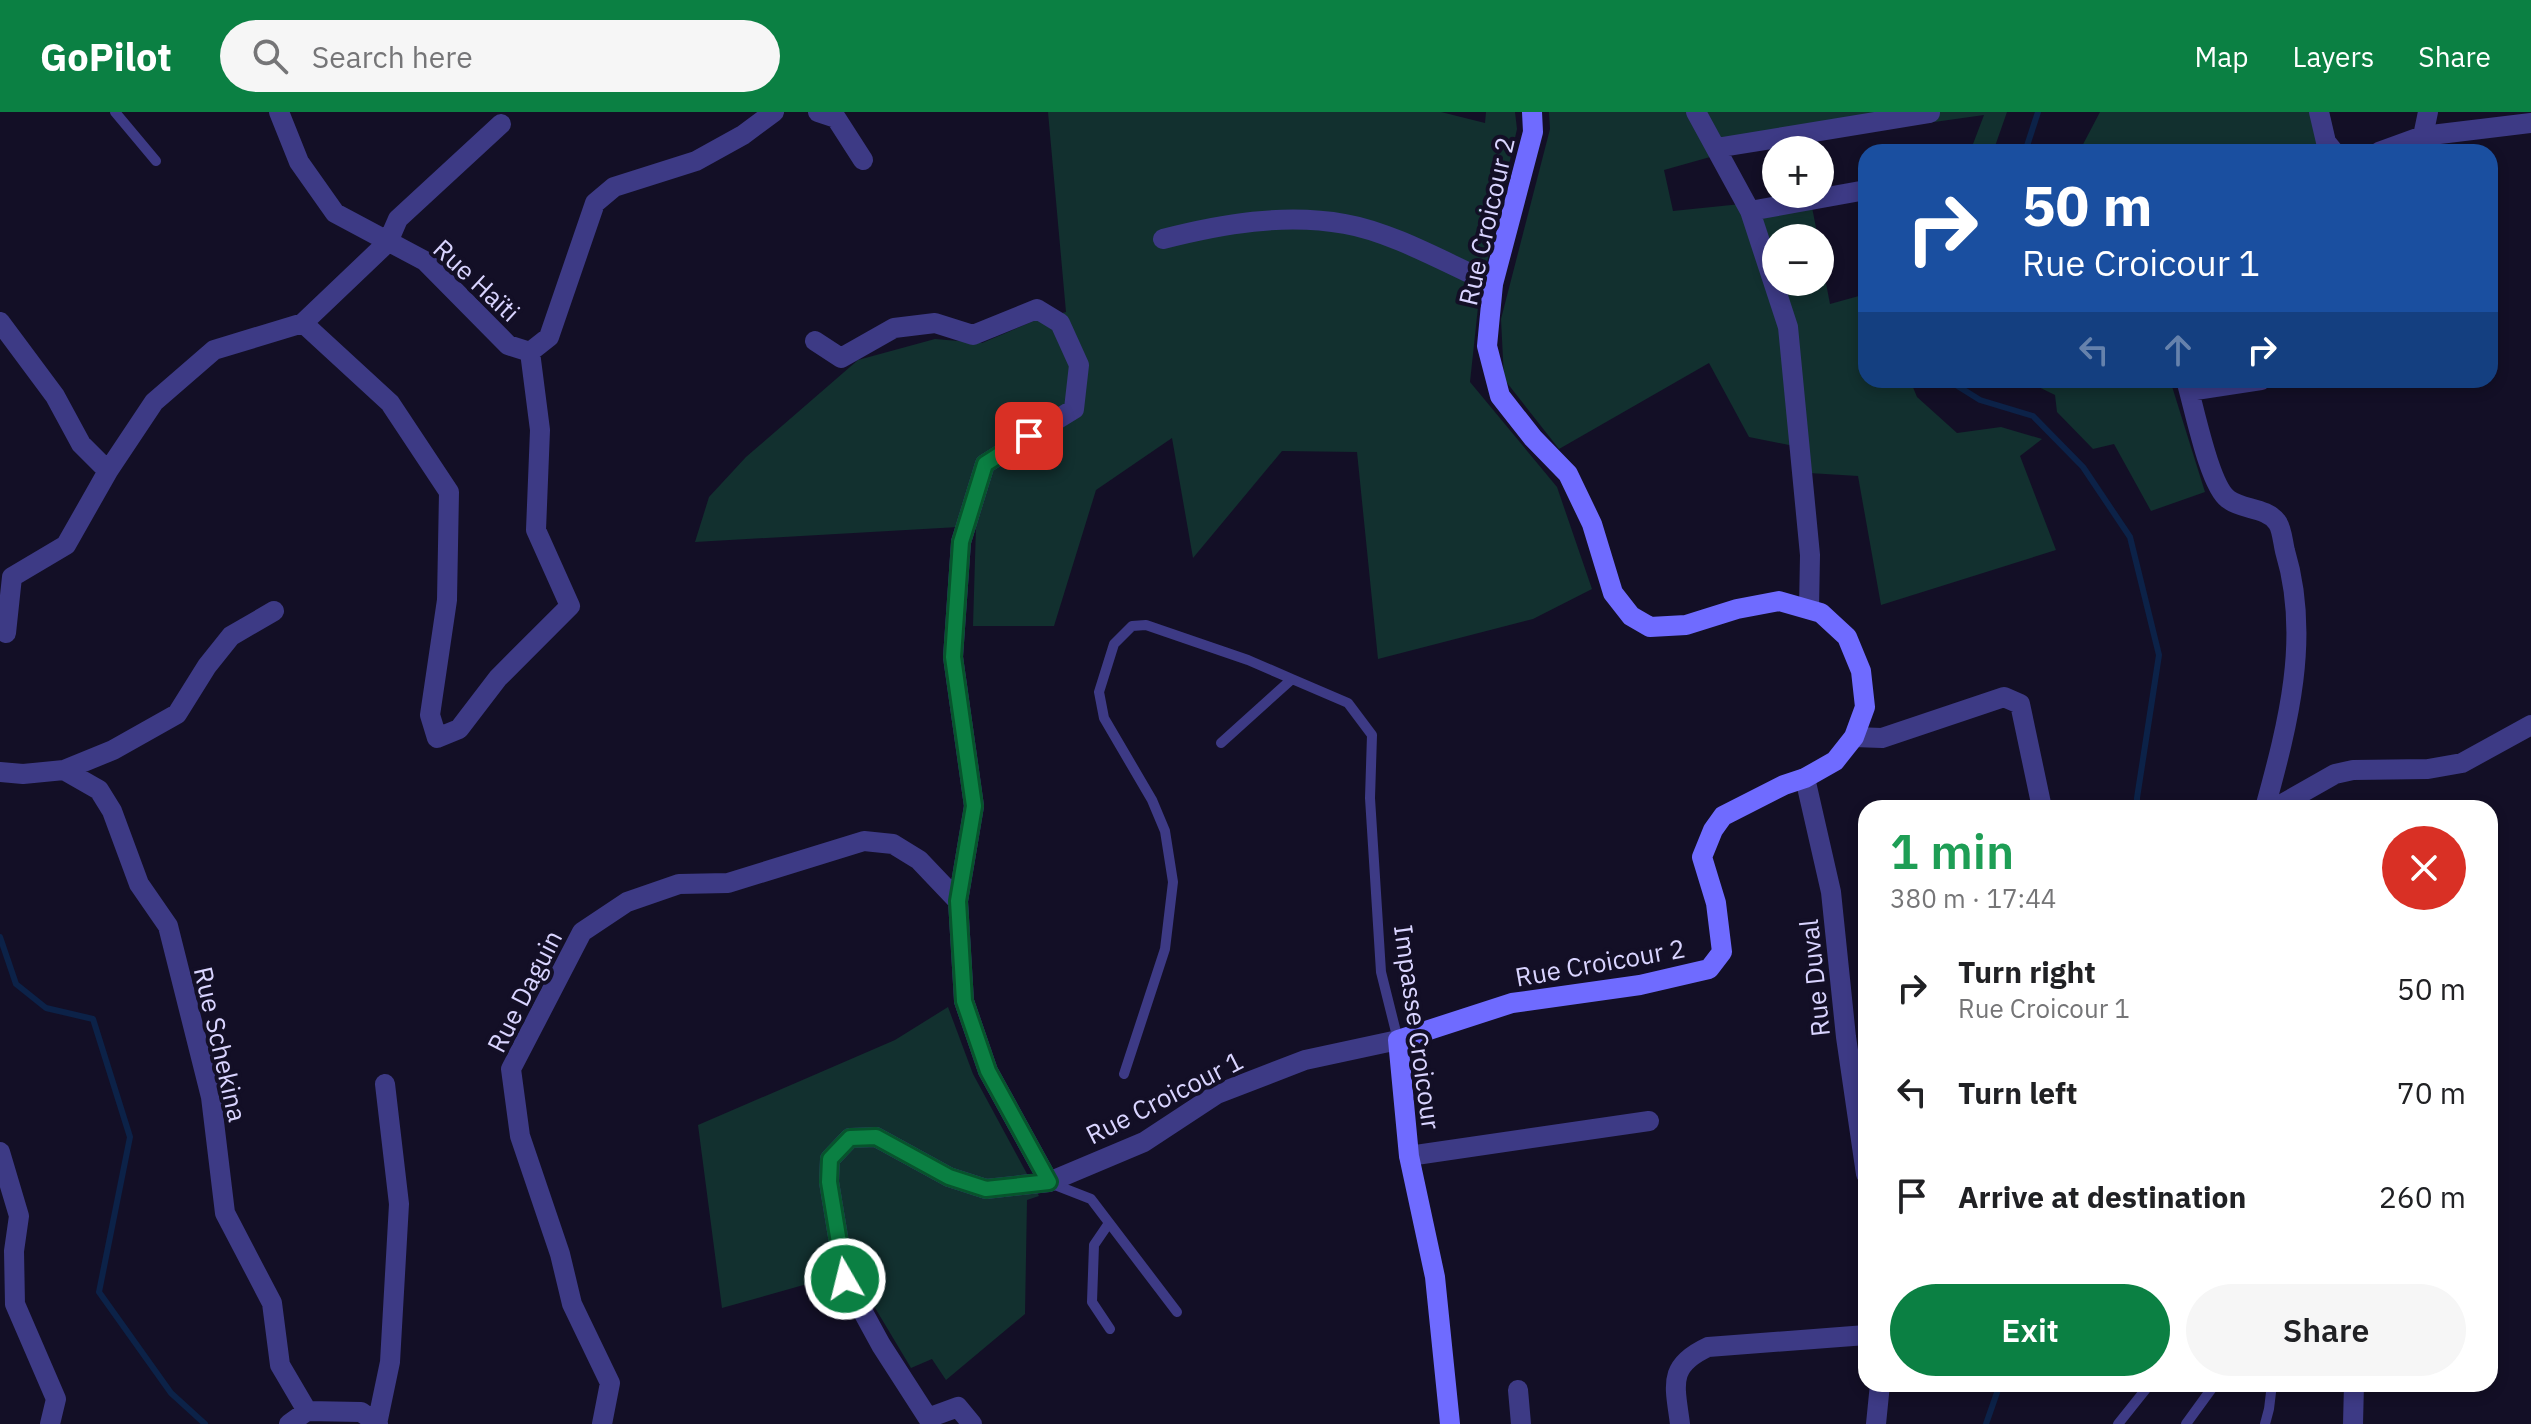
<!DOCTYPE html>
<meta charset="utf-8">
<style>
:root{--surface:#fff;--page:#f6f6f6;--text:#202124;--muted:#757577;--accent:#0b8043}
body{margin:0;font-family:"IBM Plex Sans",sans-serif;background:var(--page);color:var(--text);height:100vh;display:flex;flex-direction:column;font-size:30px;white-space:nowrap}
*{box-sizing:border-box;margin:0}
p{font-size:26px;color:var(--muted)}
.icon{flex:none;width:44px;height:44px;fill:none;stroke:currentColor;stroke-width:2;stroke-linecap:round;stroke-linejoin:round}
.map{position:relative;flex:1;overflow:hidden}
.drawer{position:absolute;left:1858px;top:688px;width:640px;height:592px;display:flex;flex-direction:column;background:var(--surface);border-radius:24px;box-shadow:0 4px 12px #0003}
.drawer>*{flex:none}
.banner{position:absolute;left:1858px;top:32px;width:640px;height:244px;border-radius:24px;box-shadow:0 4px 12px #0003;background:#1a4fa0;color:#fff;overflow:hidden}
.buttons{position:absolute;left:1762px;top:24px;display:grid;gap:16px}
.buttons a{display:grid;place-items:center;width:72px;height:72px;border-radius:50%;background:var(--surface);box-shadow:0 4px 12px #0003;font-size:40px}
.pin{position:absolute;display:grid;place-items:center;width:68px;height:68px;color:#fff;margin:-34px;border-radius:16px;box-shadow:0 4px 12px #0006}
.me{position:absolute;width:88px;margin:-44px;rotate:352deg;stroke-linejoin:round;filter:drop-shadow(0 0 6px #0008)}
.turn{display:flex;align-items:center;gap:28px;height:168px;padding:0 32px;font-size:36px}
.turn .icon{width:104px;height:104px;stroke-width:2.5}
.turn b{display:block;font-size:56px;line-height:68px}
.lanes{display:flex;align-items:center;height:76px;padding:0 32px;background:#0003;justify-content:center;gap:40px;direction:ltr}
.lanes .off{opacity:.35}
.round{display:grid;place-items:center;flex:none;width:84px;height:84px;border-radius:42px;background:var(--page)}
.head{display:flex;align-items:center;justify-content:space-between;height:136px;padding:0 32px}
h1{font-size:48px;font-weight:600;line-height:60px;color:#1e9e55}
.primary-button{display:flex;gap:16px;margin-top:auto;padding:16px 32px}
.primary-button a{flex:1;height:92px;border-radius:48px;background:var(--accent);color:#fff;font-size:32px;font-weight:600;line-height:92px;text-align:center}
.primary-button a+a{background:var(--page);color:var(--text)}
ul{padding:0;list-style:none}
li{display:flex;align-items:center;gap:24px;height:104px;padding:0 32px}
li div{flex:1}
li b{display:block;font-size:30px}
li em{font-style:normal}
header{display:flex;align-items:center;gap:48px;box-sizing:border-box;height:112px;padding:0 40px;background:var(--accent);color:#fff}
header strong{font-size:38px}
nav{display:flex;gap:44px;margin-inline-start:auto;font-size:28px}
.search{width:560px;height:72px;background:var(--page);display:flex;align-items:center;gap:20px;box-sizing:border-box;padding:0 28px;border-radius:44px;color:var(--muted);font-size:30px}
.map>svg:first-child{display:block}
</style>
<header>
<strong>GoPilot</strong>
<div class="search"><svg class="icon" aria-label="search" viewBox="0 0 24 24"><circle cx="10" cy="10" r="6"/><path d="M15 15l6 6"/></svg>Search here</div>
<nav><a>Map</a><a>Layers</a><a>Share</a></nav>
</header>
<div class="map">
<svg width="2531" height="1312" viewBox="0 0 2531 1312">
<rect width="100%" height="100%" fill="#130f26"/>
<!-- green -->
<path fill="#12302f" d="M1048 0H1441L1485 11 1486 0H1515L1517 17 1479 186 1470 270 1557 375 1592 477 1533 507 1378 547 1357 340 1282 339 1193 446 1172 326 1096 378 1054 514H973L976 414 695 430 709 385 746 345 858 248 935 227 982 231 1036 208 1066 200Z
M1549 0H2007L1993 40H1970L1984 3 1735 38 1664 58 1673 99 1810 85 1818 126H1776V170H1820V140L1830 192 1866 182V268H1910L1917 285 1957 321 2001 315 2042 327 2020 344 2056 438 1881 493 1858 364 1809 361V337L1749 325 1709 251 1559 337 1504 267 1501 207 1550 17Z
M2100 0H2329L2338 40H2079Z
M2024 268H2170L2205 380 2151 399 2114 332 2093 337 2057 300 2055 283Z
M948 895 973 962 1039 1084 1027 1088 1025 1202 946 1268 932 1247 911 1256 853 1159 722 1196 698 1013 895 928Z"/>
<g fill="none" stroke-linecap="round" stroke-linejoin="round">
<!-- stream -->
<path stroke="#0c2248" stroke-width="6" d="M2025 40 2038 0
M1948 268 1980 288 2033 304 2083 355 2130 425 2159 543 2137 686V696
M0 825 16 872 46 896 93 907 130 1025 99 1180 171 1281 205 1312
M1986 1312 2000 1272"/>
<!-- lane -->
<path stroke="#3d3a85" stroke-width="10" d="M115 0 156 49
M1221 631 1292 567 1348 591 1372 623 1370 686 1381 860 1398 928
M1124 962 1165 837 1173 770 1165 719 1152 688 1104 606 1099 580 1114 532 1132 514 1146 513 1248 548 1292 567
M1050 1071 1091 1087 1177 1200
M1109 1111 1094 1133 1092 1190 1110 1217
M2118 1312 2150 1272
M2186 1312 2215 1272
M2265 1312 2269 1297 2272 1272"/>
<!-- street -->
<path stroke="#3d3a85" stroke-width="20" d="M279 0 299 50 335 101 425 149 508 233 530 240 549 225 595 91 614 75 696 49 743 23 774 0
M818 0 836 6 863 48
M1696 0 1750 99
M2319 0 2326 30 2334 40
M2423 24 2428 0
M1716 36 1930 1
M2379 40 2423 24 2531 11
M1163 127C1222 112 1284 101 1345 112 1392 120 1448 152 1493 172
M0 210 55 284 81 332 108 359
M303 211 390 291 449 380 447 488 430 603 437 626 459 617 498 566 570 494 536 418 540 318 530 240
M815 229 841 246 894 216 935 211 973 223 1037 197 1060 211 1079 253 1074 297 985 352 961 430 953 545 974 694 958 789 964 889 988 959 1049 1070
M2186 268C2194 294 2209 373 2228 387 2242 398 2266 395 2277 410 2282 416 2283 431 2285 439 2311 525 2288 612 2265 696
M2189 279 2261 268
M1809 497 1810 443 1788 215 1750 99 1866 78
M6 521 12 465 66 433 108 359 154 290 214 238 303 211 388 130 398 107 501 12
M1854 625 1882 626 2004 585 2020 592 2042 696
M64 658 113 638 177 602 207 554 231 524 274 499
M0 660 23 662 64 658 99 678 112 699 139 772 168 814 211 985 225 1101 272 1191 280 1253 307 1299
M1805 666 1831 780 1846 925 1866 1062
M2275 696 2335 662 2353 658 2428 657 2462 651 2531 613
M0 1040 19 1104 14 1139 15 1192 56 1287 50 1312
M1409 1044 1649 1009
M1518 1278 1521 1312
M289 1312 307 1299 361 1300 378 1312
M377 1312 390 1250 399 1092 385 972
M602 1312 610 1271 572 1192 560 1142 520 1024 511 957 582 820 627 790 679 772 728 771 864 729 893 732 919 748 958 789
M972 1312 958 1295 928 1306 881 1233 845 1167 829 1070 830 1047 850 1026 876 1025 949 1065 986 1077 1049 1070 1144 1030 1217 982 1305 948 1398 928
M1680 1312C1675 1273 1667 1254 1708 1235L1866 1223
M1876 1312 1880 1272
M2353 1312 2354 1272"/>
<!-- secondary -->
<path stroke="#6f6bff" stroke-width="20" d="M1450 1312 1435 1165 1409 1044 1398 928 1512 891 1640 873 1709 857 1722 840 1716 791 1702 745 1713 718 1723 704 1784 673 1805 666 1835 649 1854 625 1865 595 1861 559 1847 525 1821 501 1779 489 1737 497 1686 513 1650 515 1631 504 1613 481 1592 412 1568 362 1533 326 1500 284 1487 234 1493 172 1533 20 1532 0"/>
</g>
<g fill="none" stroke-linecap="round" stroke-linejoin="round">
<!-- route casing -->
<g stroke="#07532c" stroke-width="20">
<path id="route" d="M845 1167 829 1070 830 1047 850 1026 876 1025 949 1065 986 1077 1049 1070 988 959 964 889 958 789 974 694 953 545 961 430 985 352 1029 324"/>
</g>
<!-- route -->
<use href="#route" stroke="#0b8043" stroke-width="14"/>
</g>
<g text-anchor="middle" dominant-baseline="central" stroke-width="8" stroke-linejoin="round" paint-order="stroke">
<!-- street labels -->
<g font-size="26" fill="#d9d4ff" stroke="#130f26">
<text transform="translate(1486 109) rotate(-77)">Rue Croicour 2</text>
<text transform="translate(477 168) rotate(43)">Rue Haïti</text>
<text transform="translate(1600 850) rotate(-10)">Rue Croicour 2</text>
<text transform="translate(1814 866) rotate(-96)">Rue Duval</text>
<text transform="translate(524 879) rotate(-63)">Rue Daguin</text>
<text transform="translate(1418 915) rotate(82)">Impasse Croicour</text>
<text transform="translate(221 932) rotate(77)">Rue Schekina</text>
<text transform="translate(1164 985) rotate(-27)">Rue Croicour 1</text>
</g>
</g>
</svg>
<div class="buttons">
<a>+</a>
<a>−</a>
</div>
<div class="pin" style="left:1029px;top:324px;background:#d93025"><svg class="icon" aria-label="arrive" viewBox="0 0 24 24"><path d="M6 21V4h12l-3 4 3 4H6"/></svg></div>
<svg class="me" style="left:845px;top:1167px" viewBox="-20 -20 40 40"><circle r="17" fill="#0b8043" stroke="#fff" stroke-width="3"/><path d="M0-11L8 9 0 5-8 9z" fill="#fff"/></svg>
<div class="banner">
<div class="turn"><svg class="icon" aria-label="right" viewBox="0 0 24 24"><path d="M7 20v-9h11M14 6l5 5-5 5"/></svg><div><b>50 m</b>Rue Croicour 1</div></div>
<div class="lanes"><svg class="icon off" aria-label="left" viewBox="0 0 24 24"><path d="M17 20v-9H6M10 6l-5 5 5 5"/></svg><svg class="icon off" aria-label="ahead" viewBox="0 0 24 24"><path d="M12 20V5M6 11l6-6 6 6"/></svg><svg class="icon" aria-label="right" viewBox="0 0 24 24"><path d="M7 20v-9h11M14 6l5 5-5 5"/></svg></div>
</div>
<section class="drawer">
<div class="head"><div><h1>1 min</h1><p>380 m · 17:44</p></div><a class="round" style="background:#d93025;color:#fff"><svg class="icon" aria-label="close" viewBox="0 0 24 24"><path d="M6 6l12 12M18 6L6 18"/></svg></a></div>
<ul>
<li><svg class="icon" aria-label="right" viewBox="0 0 24 24"><path d="M7 20v-9h11M14 6l5 5-5 5"/></svg><div><b>Turn right</b><p>Rue Croicour 1</p></div><em>50 m</em></li>
<li><svg class="icon" aria-label="left" viewBox="0 0 24 24"><path d="M17 20v-9H6M10 6l-5 5 5 5"/></svg><div><b>Turn left</b></div><em>70 m</em></li>
<li><svg class="icon" aria-label="arrive" viewBox="0 0 24 24"><path d="M6 21V4h12l-3 4 3 4H6"/></svg><div><b>Arrive at destination</b></div><em>260 m</em></li>
</ul>
<div class="primary-button"><a>Exit</a><a>Share</a></div>
</section>
</div>
